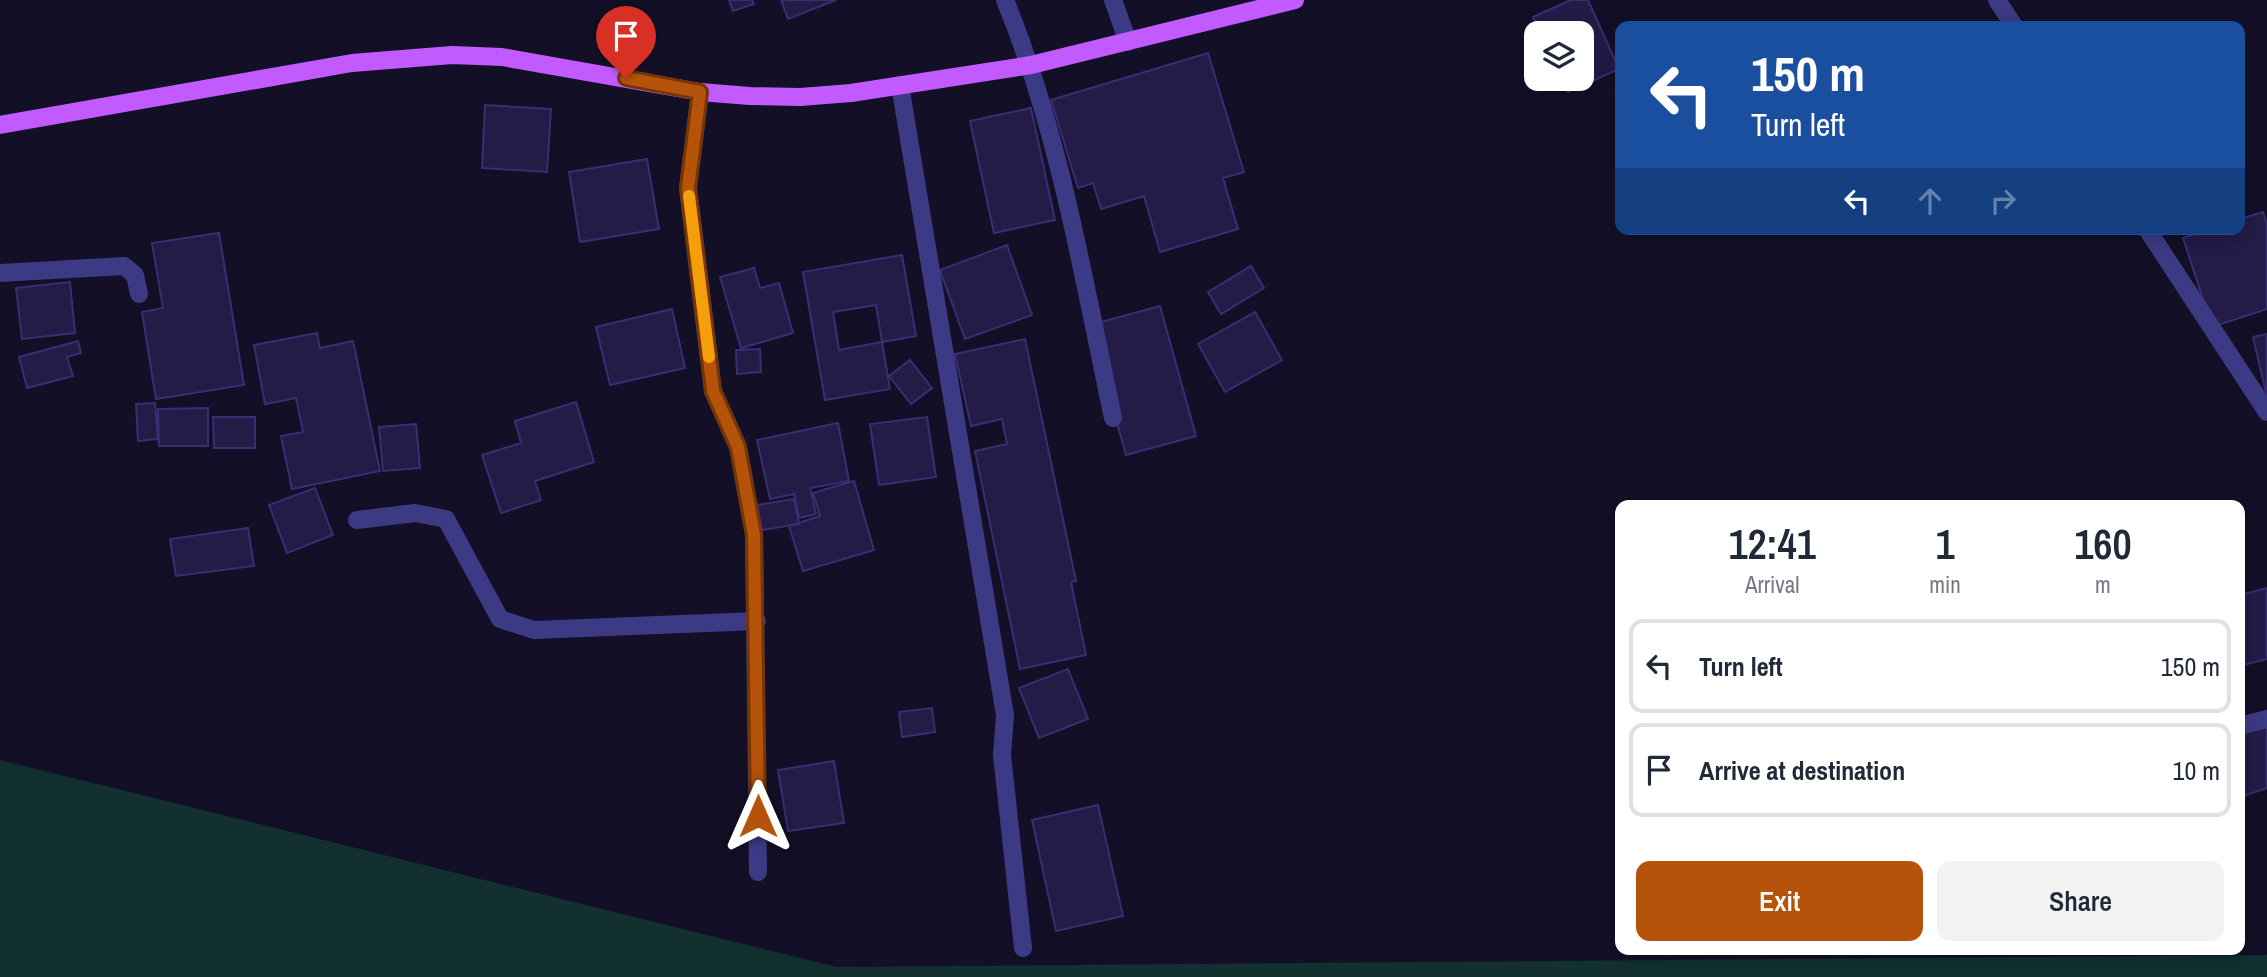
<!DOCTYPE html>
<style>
:root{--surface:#fff;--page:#f2f2f3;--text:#1f2937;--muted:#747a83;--line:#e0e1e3;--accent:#b45309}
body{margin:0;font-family:"Archivo Narrow",sans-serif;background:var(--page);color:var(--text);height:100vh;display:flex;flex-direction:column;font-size:26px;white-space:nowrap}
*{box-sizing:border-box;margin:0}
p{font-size:23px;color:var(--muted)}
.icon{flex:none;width:38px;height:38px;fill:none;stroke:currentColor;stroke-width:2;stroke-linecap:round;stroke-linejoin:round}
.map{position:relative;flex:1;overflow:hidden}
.sheet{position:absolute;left:1615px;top:500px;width:630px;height:455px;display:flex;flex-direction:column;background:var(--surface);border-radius:14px;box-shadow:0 4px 18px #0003}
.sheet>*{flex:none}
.top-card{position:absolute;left:1615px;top:21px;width:630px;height:214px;border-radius:14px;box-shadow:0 4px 18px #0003;background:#1a4fa0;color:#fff;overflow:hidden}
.tools{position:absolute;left:1524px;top:21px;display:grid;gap:14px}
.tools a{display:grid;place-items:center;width:70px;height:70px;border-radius:14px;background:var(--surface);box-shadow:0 4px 18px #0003;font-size:35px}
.pin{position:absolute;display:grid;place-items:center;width:60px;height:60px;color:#fff;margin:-72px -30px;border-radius:50% 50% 50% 0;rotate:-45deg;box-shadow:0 0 7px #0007}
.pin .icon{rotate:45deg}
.me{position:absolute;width:77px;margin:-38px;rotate:0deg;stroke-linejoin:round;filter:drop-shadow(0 0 5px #0008)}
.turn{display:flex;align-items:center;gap:24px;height:147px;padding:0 21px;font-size:32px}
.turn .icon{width:91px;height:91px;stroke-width:2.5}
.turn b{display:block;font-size:49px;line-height:60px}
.lanes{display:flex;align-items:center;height:66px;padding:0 21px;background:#0003;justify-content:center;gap:35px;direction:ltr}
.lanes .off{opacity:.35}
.eta{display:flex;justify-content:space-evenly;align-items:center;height:119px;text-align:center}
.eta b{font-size:42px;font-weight:600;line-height:49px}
.button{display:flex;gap:14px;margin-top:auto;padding:14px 21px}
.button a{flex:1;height:80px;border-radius:14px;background:var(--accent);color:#fff;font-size:28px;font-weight:600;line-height:80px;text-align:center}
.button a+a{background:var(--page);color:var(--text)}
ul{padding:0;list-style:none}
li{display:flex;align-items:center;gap:21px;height:94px;margin:0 14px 10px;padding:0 7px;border:4px solid var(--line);border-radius:14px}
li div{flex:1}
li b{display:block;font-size:26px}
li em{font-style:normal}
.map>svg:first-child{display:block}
</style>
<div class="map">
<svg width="2267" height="977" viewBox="0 0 2267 977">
<rect width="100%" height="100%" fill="#130f26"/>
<!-- green -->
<path fill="#12302f" d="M0 760 837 967 2267 955V977H0Z"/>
<!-- building -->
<path fill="#241b47" stroke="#3b2d73" stroke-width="2" d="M729 0H752L754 4 733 11Z
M781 0H836L788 19Z
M1571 0H1588L1619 69 1568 92 1562 79H1582V33H1541L1533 17Z
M1208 53 1244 172 1223 178 1238 229 1160 252 1144 196 1101 209 1093 183 1078 188 1051 100Z
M485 105 551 109 547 172 482 168Z
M1031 108 1055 220 994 233 970 121Z
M647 159 659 229 580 242 569 172Z
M2263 212 2267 225V309L2212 327 2183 238 2210 229H2240V219Z
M219 233 244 385 156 399 142 312 163 308 152 243Z
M1007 245 1032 315 965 339 940 270Z
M902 255 916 336 882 342 876 305 833 312 839 350 882 342 890 389 825 400 803 272Z
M1251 266 1264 288 1221 314 1208 292Z
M754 268 760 288 779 283 793 333 741 348 720 277Z
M70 282 75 333 22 339 16 288Z
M1160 306 1196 436 1126 455 1090 325Z
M672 309 685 368 610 385 596 327Z
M1255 312 1282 360 1225 392 1198 344Z
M317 333 320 348 353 341 380 471 292 489 281 436 303 432 296 398 265 404 254 345Z
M2267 334V397L2253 337Z
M1025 339 1076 581 1071 582 1086 655 1020 669 975 451 1007 444 1002 419 971 426 955 354Z
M78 341 81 353 67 357 73 376 27 388 19 357Z
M760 349 761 372 737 374 736 350Z
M910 360 932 388 911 404 889 376Z
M576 402 594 462 535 481 541 500 501 513 482 455 521 443 515 421Z
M155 403 158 439 138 441 136 404Z
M208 408V446H159L158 409Z
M213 417H255V448H214Z
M927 417 936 477 879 485 870 424Z
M838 423 849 481 810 488 816 514 799 518 794 494 770 499 757 440Z
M416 424 420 468 383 471 379 427Z
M854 481 874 550 803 571 789 526 820 516 813 493Z
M315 488 333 535 287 553 269 505Z
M794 499 799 524 762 530 757 505Z
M248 528 254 566 176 576 170 539Z
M2267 588V659L2240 666V595Z
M1068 669 1088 719 1039 738 1019 688Z
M932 708 935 732 902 737 899 712Z
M2267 717V788L2240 797V726Z
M834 761 844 823 788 831 778 770Z
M1098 805 1123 916 1056 931 1032 820Z"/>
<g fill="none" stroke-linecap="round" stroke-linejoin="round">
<!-- minor -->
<path stroke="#3d3a85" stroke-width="18" d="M1005 0C1060 134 1083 277 1113 418
M1113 0 1128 42
M1997 0 2014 26
M900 85 1005 715 1002 755 1023 948
M700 92 688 188 713 391 738 447 754 535 758 872
M2147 229 2267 412
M0 273 124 266 135 275 139 294
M357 520 415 513 446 519 500 619 534 630 757 621
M2240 726 2267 719"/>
<!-- major -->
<path stroke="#c25bff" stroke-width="18" d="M0 125 352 63 452 55 502 57 700 92 750 96 800 97 851 93 1031 65 1295 0"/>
</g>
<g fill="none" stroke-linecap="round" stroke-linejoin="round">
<!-- route casing -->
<g stroke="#753606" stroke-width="18">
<path id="route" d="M626 78 700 92 688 188 713 391 738 447 754 535 758 816"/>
</g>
<!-- route -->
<use href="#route" stroke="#b45309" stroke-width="12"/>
<!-- slow -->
<path stroke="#f59e0b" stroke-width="12" d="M689 196 709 357"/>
</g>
</svg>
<div class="tools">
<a><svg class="icon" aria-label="layers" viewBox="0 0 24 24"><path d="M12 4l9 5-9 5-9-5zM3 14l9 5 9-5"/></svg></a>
</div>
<div class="pin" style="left:626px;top:78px;background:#d93025"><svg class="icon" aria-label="arrive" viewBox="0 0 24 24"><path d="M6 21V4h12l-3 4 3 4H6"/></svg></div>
<svg class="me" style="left:758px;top:816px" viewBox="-20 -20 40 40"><path d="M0-17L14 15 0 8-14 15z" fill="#b45309" stroke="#fff" stroke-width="4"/></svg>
<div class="top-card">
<div class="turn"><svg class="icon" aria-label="left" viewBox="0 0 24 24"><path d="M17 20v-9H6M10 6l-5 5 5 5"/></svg><div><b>150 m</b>Turn left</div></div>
<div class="lanes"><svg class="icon" aria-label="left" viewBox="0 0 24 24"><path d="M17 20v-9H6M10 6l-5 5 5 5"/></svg><svg class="icon off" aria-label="ahead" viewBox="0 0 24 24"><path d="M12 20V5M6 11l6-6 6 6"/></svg><svg class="icon off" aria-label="right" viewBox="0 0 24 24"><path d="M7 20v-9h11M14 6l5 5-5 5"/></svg></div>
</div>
<section class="sheet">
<div class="eta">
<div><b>12:41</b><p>Arrival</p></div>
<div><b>1</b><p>min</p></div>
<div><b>160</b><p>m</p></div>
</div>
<ul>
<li><svg class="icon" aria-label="left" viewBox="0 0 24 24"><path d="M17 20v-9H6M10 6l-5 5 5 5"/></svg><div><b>Turn left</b></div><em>150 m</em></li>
<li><svg class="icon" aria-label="arrive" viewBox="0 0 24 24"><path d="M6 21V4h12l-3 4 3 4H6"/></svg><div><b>Arrive at destination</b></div><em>10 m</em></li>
</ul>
<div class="button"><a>Exit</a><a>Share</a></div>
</section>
</div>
